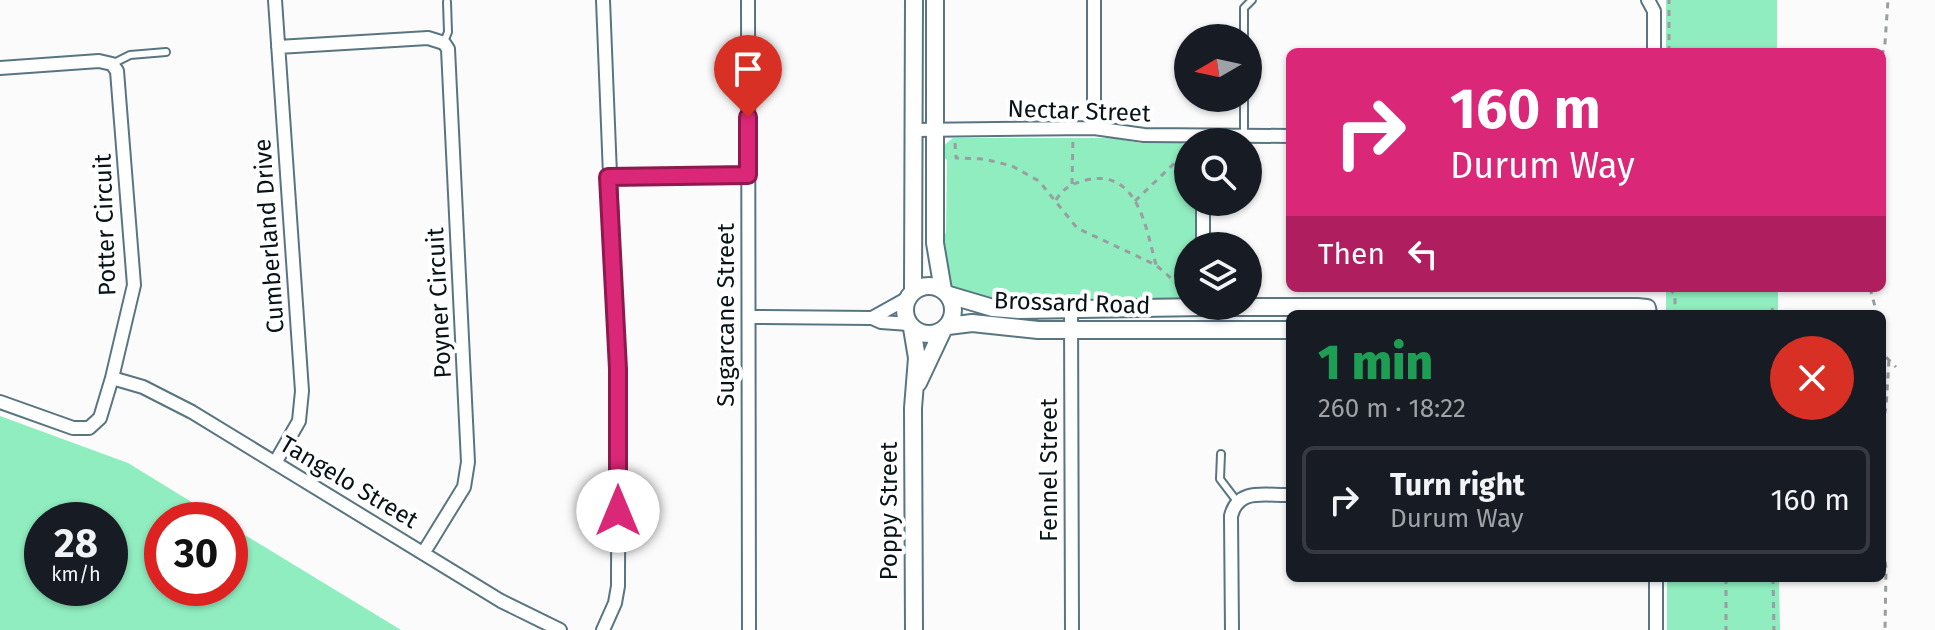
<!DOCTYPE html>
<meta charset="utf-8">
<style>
:root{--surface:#171b24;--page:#242831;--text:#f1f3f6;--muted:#9ea1a6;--line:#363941}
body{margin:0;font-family:"Fira Sans",sans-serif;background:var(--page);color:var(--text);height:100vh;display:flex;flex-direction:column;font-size:30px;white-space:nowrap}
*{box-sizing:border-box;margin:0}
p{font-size:26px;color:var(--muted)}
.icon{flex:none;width:44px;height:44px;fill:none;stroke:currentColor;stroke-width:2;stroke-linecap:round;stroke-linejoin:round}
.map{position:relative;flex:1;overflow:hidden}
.drawer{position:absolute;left:1286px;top:310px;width:600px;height:272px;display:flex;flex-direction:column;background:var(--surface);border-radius:12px;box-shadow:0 2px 6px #0004}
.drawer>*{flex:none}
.banner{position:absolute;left:1286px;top:48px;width:600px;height:244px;border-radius:12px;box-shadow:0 2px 6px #0004;background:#db2777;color:#fff;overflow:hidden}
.needle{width:52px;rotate:261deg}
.controls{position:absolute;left:1174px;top:24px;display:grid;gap:16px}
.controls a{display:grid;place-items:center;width:88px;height:88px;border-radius:50%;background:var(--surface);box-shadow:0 2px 6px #0004;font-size:40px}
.speed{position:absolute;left:24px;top:502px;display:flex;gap:16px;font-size:40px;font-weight:700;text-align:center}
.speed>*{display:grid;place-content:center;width:104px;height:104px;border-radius:50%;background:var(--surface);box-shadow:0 2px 6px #0004;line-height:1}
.speed small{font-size:20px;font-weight:400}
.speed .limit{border:12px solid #d22;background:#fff;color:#111}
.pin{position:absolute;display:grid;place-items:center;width:68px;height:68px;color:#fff;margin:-82px -34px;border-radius:50% 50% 50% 0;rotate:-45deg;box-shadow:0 0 8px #0007}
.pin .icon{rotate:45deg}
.me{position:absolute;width:88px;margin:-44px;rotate:0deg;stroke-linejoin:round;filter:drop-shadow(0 0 6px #0008)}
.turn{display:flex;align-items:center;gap:28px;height:168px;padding:0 32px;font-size:36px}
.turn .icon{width:104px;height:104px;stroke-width:2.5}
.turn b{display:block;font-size:56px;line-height:68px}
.then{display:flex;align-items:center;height:76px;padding:0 32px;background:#0003;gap:16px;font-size:30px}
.round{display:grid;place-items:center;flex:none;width:84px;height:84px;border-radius:42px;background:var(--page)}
.headline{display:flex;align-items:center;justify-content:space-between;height:136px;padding:0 32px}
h1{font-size:48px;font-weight:800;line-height:60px;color:#1e9e55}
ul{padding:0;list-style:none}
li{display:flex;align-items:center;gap:24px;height:108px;margin:0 16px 12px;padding:0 16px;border:4px solid var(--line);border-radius:12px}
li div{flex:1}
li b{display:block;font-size:30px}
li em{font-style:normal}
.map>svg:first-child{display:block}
</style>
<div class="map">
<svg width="1935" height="630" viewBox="0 0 1935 630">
<rect width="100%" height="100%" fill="#fbfbfb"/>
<!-- green -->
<path fill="#8fedbf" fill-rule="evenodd" d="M1666 0H1777V52H1666Z
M953 138H1114L1140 143 1175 141 1188 145V202H1196V246H1188V300L1177 302 1172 299H1034L1028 306C1009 305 955 297 946 279 941 269 940 253 938 242L946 233 947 160 942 156V147Z
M1666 288H1778V314H1666Z
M0 416 128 463 221 520H162V588H230V526L401 630H0ZM110 520V588H42V520Z
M1667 578H1779L1780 630H1667Z"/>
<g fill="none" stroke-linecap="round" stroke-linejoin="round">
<!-- service casing -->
<g stroke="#597582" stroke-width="10">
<path id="service" d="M1244 38V8L1252 0
M444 42 448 32 447 2
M112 64 130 55 166 52
M1244 98V136
M1221 454 1220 479 1236 500"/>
</g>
<!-- minor casing -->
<g stroke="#597582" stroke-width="16">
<path id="minor" d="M748 0 749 630
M1648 0 1654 11V52
M278 47 428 38 444 43 448 49 468 462 464 487 424 552
M0 68 99 61 112 64 117 71 134 285 112 378 100 418 89 428H73L0 402
M1094 128V0
M914 130 1094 128 1144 135 1290 136
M608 177 748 175
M1203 202V246
M1071 310 1072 630
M749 317 872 318 881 322 909 324
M872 318 908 298
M112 378 143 387 192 412 501 601 560 630
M275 463 299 421 302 391 275 0
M1656 578V630
M603 630 615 603 618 586C618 513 620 439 618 366 613 244 607 122 603 0
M1232 630 1231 516C1238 487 1266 496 1290 495"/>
</g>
<!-- tertiary casing -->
<g stroke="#597582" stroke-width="20">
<path id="tertiary" d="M935 0V243L943 290
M905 310a24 24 0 1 1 48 0a24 24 0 1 1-48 0Z
M913 292 914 0
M949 295 993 308 1019 310 1203 307H1637L1647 308 1648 314
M948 326 972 323 1038 330H1290
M912 328 917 358 913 408 914 630
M918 383 942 332"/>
</g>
<!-- path -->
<path stroke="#9a9ea0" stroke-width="3" stroke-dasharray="6 6" stroke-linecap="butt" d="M1669 52V0
M1882 56 1885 43 1888 0
M955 143 956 158 984 159 1012 166 1039 181 1077 228 1156 265 1182 288H1188
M1072 184 1073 139
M1056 200C1064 187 1072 184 1086 180 1138 168 1146 228 1156 265
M1135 201 1183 155 1188 154
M1648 288H1669
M1870 288 1877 314
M1669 289 1675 294V314
M1772 308 1773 314
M1882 346 1886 357 1896 367
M1882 426 1886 407 1889 360
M1882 538 1886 569 1885 630
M1726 578V630
M1773 578 1774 630"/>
<!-- service -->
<use href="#service" stroke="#fff" stroke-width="6"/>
<!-- minor -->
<use href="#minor" stroke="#fff" stroke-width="12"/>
<!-- tertiary -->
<use href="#tertiary" stroke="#fff" stroke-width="16"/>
</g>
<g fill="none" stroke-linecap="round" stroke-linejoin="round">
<!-- route casing -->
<g stroke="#8e194d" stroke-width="20">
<path id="route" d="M618 511V369L608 177 748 175V117"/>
</g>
<!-- route -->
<use href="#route" stroke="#db2777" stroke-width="14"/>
</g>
<g text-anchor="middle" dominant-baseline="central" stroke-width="8" stroke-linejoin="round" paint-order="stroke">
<!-- street labels -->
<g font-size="24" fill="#071317" stroke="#fff">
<text transform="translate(1079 111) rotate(2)">Nectar Street</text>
<text transform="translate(105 225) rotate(-92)">Potter Circuit</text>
<text transform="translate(269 236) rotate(-94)">Cumberland Drive</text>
<text transform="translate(439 303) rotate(-93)">Poyner Circuit</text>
<text transform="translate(1072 303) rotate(2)">Brossard Road</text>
<text transform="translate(726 315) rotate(-90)">Sugarcane Street</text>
<text transform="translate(1049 470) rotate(-90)">Fennel Street</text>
<text transform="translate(349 482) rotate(31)">Tangelo Street</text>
<text transform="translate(889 511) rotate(-90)">Poppy Street</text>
</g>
</g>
</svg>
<div class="controls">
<a><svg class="needle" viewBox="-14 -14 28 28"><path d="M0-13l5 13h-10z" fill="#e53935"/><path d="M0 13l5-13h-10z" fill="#9ea1a6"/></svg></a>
<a><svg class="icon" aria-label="search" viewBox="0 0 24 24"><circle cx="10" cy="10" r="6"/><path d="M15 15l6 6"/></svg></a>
<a><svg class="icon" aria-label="layers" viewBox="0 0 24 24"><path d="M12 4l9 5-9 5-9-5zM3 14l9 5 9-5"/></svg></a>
</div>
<div class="speed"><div>28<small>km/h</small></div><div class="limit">30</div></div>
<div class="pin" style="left:748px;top:117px;background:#d93025"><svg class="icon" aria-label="arrive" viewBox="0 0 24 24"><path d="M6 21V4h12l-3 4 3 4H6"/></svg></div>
<svg class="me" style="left:618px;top:511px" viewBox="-20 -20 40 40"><circle r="19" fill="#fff"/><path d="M0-13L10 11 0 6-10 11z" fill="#db2777"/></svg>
<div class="banner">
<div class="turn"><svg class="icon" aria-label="right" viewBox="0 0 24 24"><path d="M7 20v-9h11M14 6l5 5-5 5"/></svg><div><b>160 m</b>Durum Way</div></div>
<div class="then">Then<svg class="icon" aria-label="left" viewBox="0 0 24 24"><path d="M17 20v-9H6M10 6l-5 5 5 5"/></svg></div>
</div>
<section class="drawer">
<div class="headline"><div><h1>1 min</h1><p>260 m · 18:22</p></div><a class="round" style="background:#d93025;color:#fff"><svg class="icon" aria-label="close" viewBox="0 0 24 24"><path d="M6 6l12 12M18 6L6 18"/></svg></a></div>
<ul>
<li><svg class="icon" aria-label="right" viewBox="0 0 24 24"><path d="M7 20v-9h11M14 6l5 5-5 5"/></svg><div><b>Turn right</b><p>Durum Way</p></div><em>160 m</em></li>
</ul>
</section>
</div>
